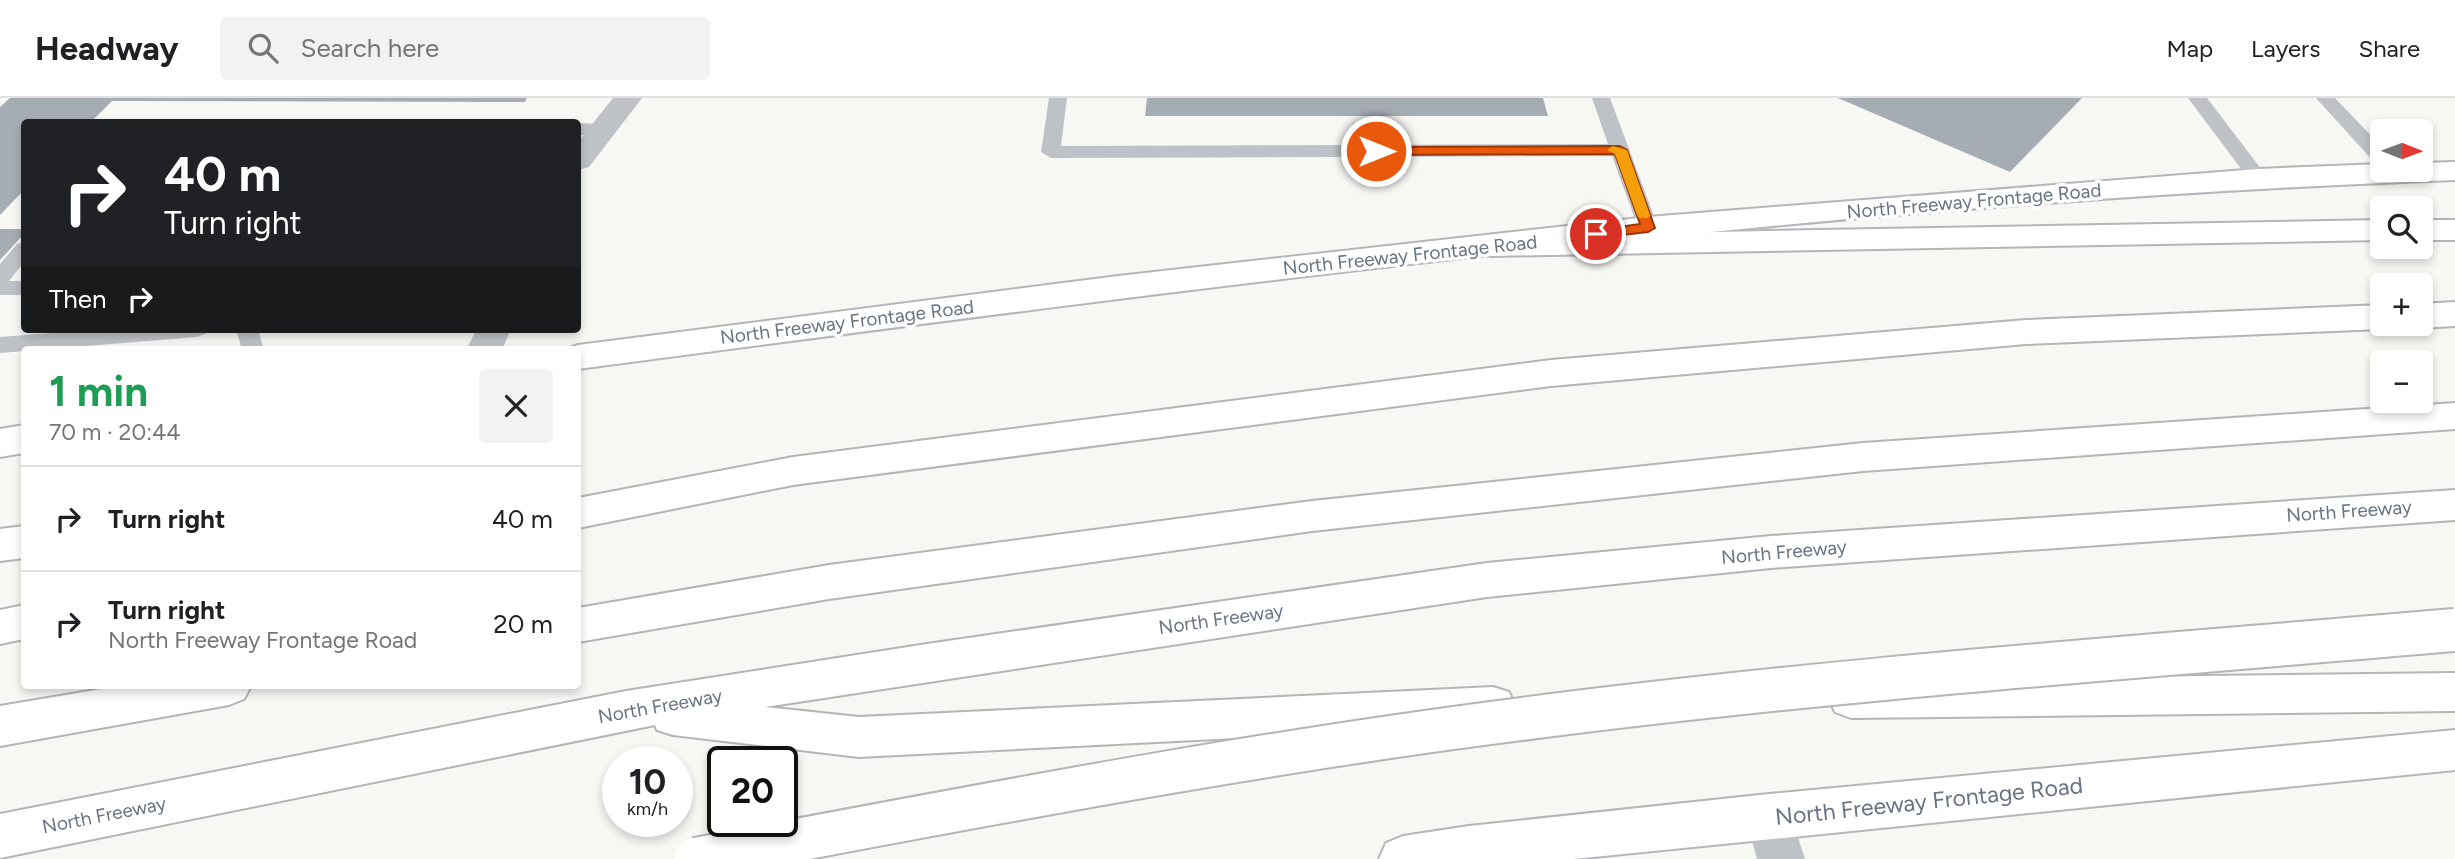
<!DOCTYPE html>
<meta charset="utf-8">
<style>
:root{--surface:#fff;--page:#f2f2f2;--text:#202124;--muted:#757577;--line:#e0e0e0}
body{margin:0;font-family:Figtree,sans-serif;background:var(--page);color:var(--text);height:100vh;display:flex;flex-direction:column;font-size:26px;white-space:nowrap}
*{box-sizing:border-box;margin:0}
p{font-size:23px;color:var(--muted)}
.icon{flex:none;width:38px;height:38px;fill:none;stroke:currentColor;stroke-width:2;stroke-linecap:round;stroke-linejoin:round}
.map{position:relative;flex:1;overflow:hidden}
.sheet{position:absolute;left:21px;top:248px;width:560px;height:343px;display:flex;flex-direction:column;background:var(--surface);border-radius:7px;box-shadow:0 4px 10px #0003}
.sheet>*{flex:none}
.guide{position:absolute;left:21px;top:21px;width:560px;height:214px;border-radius:7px;box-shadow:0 4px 10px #0003;background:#202124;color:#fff;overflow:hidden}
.needle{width:46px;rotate:91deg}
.buttons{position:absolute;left:2370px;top:21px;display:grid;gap:14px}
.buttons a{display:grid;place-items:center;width:63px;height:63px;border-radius:7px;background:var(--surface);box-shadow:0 4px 10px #0003;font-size:35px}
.speed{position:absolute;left:602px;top:648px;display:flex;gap:14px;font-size:35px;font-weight:700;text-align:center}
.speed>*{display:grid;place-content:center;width:91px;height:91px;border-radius:50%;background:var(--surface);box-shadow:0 4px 10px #0003;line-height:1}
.speed small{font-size:18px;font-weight:400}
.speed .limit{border:4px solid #111;border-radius:10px;background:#fff;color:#111}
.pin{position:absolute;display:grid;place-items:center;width:60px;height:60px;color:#fff;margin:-30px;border:4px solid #fff;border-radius:50%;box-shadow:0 2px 7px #0007}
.me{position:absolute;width:77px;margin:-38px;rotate:90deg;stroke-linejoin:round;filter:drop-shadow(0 0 5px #0008)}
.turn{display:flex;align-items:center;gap:24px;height:147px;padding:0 28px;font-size:32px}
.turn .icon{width:91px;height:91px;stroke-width:2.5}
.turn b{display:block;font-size:49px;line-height:60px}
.then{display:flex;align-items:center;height:66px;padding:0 28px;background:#0003;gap:14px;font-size:26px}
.round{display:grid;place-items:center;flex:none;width:74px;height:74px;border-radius:7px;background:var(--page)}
.headline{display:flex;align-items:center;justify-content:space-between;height:119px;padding:0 28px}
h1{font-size:42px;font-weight:700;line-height:52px;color:#1e9e55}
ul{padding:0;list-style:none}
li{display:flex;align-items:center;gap:21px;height:105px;padding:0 28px;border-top:2px solid var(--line)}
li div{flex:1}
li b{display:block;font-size:26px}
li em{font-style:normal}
header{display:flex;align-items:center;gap:42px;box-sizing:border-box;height:98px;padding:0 35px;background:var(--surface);border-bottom:2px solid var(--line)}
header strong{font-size:33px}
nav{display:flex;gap:38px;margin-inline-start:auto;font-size:24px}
.search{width:490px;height:63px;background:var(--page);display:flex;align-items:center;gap:18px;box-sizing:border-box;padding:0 24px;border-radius:7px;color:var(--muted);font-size:26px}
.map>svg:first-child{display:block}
</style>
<header>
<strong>Headway</strong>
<div class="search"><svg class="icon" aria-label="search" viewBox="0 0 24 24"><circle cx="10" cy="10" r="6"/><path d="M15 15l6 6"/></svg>Search here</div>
<nav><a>Map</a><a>Layers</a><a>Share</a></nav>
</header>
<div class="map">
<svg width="2455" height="761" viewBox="0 0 2455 761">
<rect width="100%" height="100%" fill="#f7f7f4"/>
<!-- building -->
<path fill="#a6acb3" d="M10 0H527L525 4 112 3 91 24H24V92L0 117V9Z
M1147 0H1543L1548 18H1145Z
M1838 0H2082L2010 74Z
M0 131H24V136L0 162Z"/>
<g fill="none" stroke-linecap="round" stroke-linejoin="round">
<!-- secondary casing -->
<g stroke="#b3b7bc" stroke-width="4">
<path id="secondary" d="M2455 64V82C1826 105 1201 189 578 271V252H564L578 247 1118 178 1648 119 2258 71 2382 66V72H2420V65Z
M24 327V355L0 359V331Z
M2455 632V672L1574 761H1379L1386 745 1403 738 1469 728 1769 696Z"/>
</g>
<!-- motorway casing -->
<g stroke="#b2b5b9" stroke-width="4">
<path id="motorway" d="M2382 122V142L1491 158 1479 155 1475 148 1479 141 1491 138Z
M2420 122H2455V142H2420Z
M2455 204V228L2420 230 2408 226H2420V206Z
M2382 207V226L2394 227 2382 231 2026 246 1551 288 793 387 578 430V400L793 359 1551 262 2026 222Z
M2455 305V331L1863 373 1312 433 829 501 578 544V510L829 467 1312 403 1863 345Z
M2455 392V422L1771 470 1487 499 765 609 859 619 1493 589 1509 594 1515 608 1509 622 1493 627 859 659 673 637 657 632 655 627 0 760V716L626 593 927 546 1487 465 1771 438Z
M24 428V460L0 463V431Z
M24 507V541L0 546V512Z
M2455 575V613L1851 620 1835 614 1829 601 1835 588 1851 582Z
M119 588H251L244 601 229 607 0 648V608Z"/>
</g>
<!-- service -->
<path fill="#bec2c6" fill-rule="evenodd" d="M1049 0H1067L1061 48 1608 46 1592 0H1610L1658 129 1655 134H1641L1638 129 1612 58 1051 60 1041 54Z
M2188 0H2207L2265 76 2268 80 2265 84H2251Z
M2316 0H2335L2382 49V67L2375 65Z
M578 25 602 26 611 32 602 38 578 37Z
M24 144V164L9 183H24V197H0V166L17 146Z
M103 231H208L205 236 197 239 0 255V239Z
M236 231H258L264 252H242Z"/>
<!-- minor -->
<path fill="#bec2c6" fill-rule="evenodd" d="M613 0H642L589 69 578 72V44Z
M477 231H511L502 252H466Z
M1769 696 1786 703 1805 761H1757L1745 718 1752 703Z"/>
<!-- secondary -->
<use href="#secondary" fill="#fff" fill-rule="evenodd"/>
<!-- motorway -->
<use href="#motorway" fill="#fff" fill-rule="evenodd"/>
<!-- motorway-bridge casing -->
<g stroke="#b2b5b9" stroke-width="46" stroke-linecap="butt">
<path id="motorway-bridge" d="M696 761C968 710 1239 657 1514 622 1826 581 2141 559 2455 532"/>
</g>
<!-- motorway-bridge -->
<use href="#motorway-bridge" stroke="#fff" stroke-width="42"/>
</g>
<!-- route -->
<path fill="#ea580c" stroke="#983908" stroke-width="2" d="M1620 48 1627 52 1655 130 1648 134 1596 140 1589 136 1591 133 1640 126 1615 56 1376 57 1370 53 1376 49Z"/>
<!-- slow -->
<path fill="#f59e0b" d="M1613 48 1627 52 1650 117 1648 120H1639L1637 117 1615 56 1607 52Z"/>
<g text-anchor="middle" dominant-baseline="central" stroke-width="7" stroke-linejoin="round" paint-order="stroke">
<!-- street labels -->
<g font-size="19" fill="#687483" stroke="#fff">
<text transform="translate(1974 103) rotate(-5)">North Freeway Frontage Road</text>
<text transform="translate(1410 157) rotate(-6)">North Freeway Frontage Road</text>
<text transform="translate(847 224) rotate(-7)">North Freeway Frontage Road</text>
<text transform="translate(2349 413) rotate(-4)">North Freeway</text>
<text transform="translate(1784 454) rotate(-5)">North Freeway</text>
<text transform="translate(1221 521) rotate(-8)">North Freeway</text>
<text transform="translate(660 608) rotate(-10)">North Freeway</text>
<text transform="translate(104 717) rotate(-11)">North Freeway</text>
</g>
<!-- near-street labels -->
<g font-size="23" fill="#687483" stroke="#fff">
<text transform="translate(1929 703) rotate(-6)">North Freeway Frontage Road</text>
</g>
</g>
</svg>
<div class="buttons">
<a><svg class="needle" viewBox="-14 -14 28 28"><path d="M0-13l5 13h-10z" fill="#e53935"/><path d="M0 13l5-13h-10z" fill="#757577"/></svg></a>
<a><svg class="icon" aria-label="search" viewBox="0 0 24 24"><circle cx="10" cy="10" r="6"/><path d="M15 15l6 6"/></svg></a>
<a>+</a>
<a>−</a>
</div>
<div class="speed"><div>10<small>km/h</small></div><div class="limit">20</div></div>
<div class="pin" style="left:1596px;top:136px;background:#d93025"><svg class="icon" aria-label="arrive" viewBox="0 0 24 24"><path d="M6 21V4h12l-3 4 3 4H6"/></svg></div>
<svg class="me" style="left:1376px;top:53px" viewBox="-20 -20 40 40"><circle r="17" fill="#ea580c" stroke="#fff" stroke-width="3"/><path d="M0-11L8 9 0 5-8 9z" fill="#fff"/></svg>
<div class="guide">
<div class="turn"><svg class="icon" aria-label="right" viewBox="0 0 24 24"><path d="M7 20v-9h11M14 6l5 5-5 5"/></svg><div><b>40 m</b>Turn right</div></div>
<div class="then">Then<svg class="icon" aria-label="right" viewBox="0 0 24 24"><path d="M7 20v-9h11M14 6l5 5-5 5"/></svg></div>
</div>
<section class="sheet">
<div class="headline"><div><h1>1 min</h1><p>70 m · 20:44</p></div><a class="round"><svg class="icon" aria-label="close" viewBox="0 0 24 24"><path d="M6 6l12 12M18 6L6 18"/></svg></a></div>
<ul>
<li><svg class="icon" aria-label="right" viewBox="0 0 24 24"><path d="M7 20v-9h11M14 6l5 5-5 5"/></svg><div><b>Turn right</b></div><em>40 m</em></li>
<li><svg class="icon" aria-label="right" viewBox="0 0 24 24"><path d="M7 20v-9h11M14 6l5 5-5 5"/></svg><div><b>Turn right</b><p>North Freeway Frontage Road</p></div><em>20 m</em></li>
</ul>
</section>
</div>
